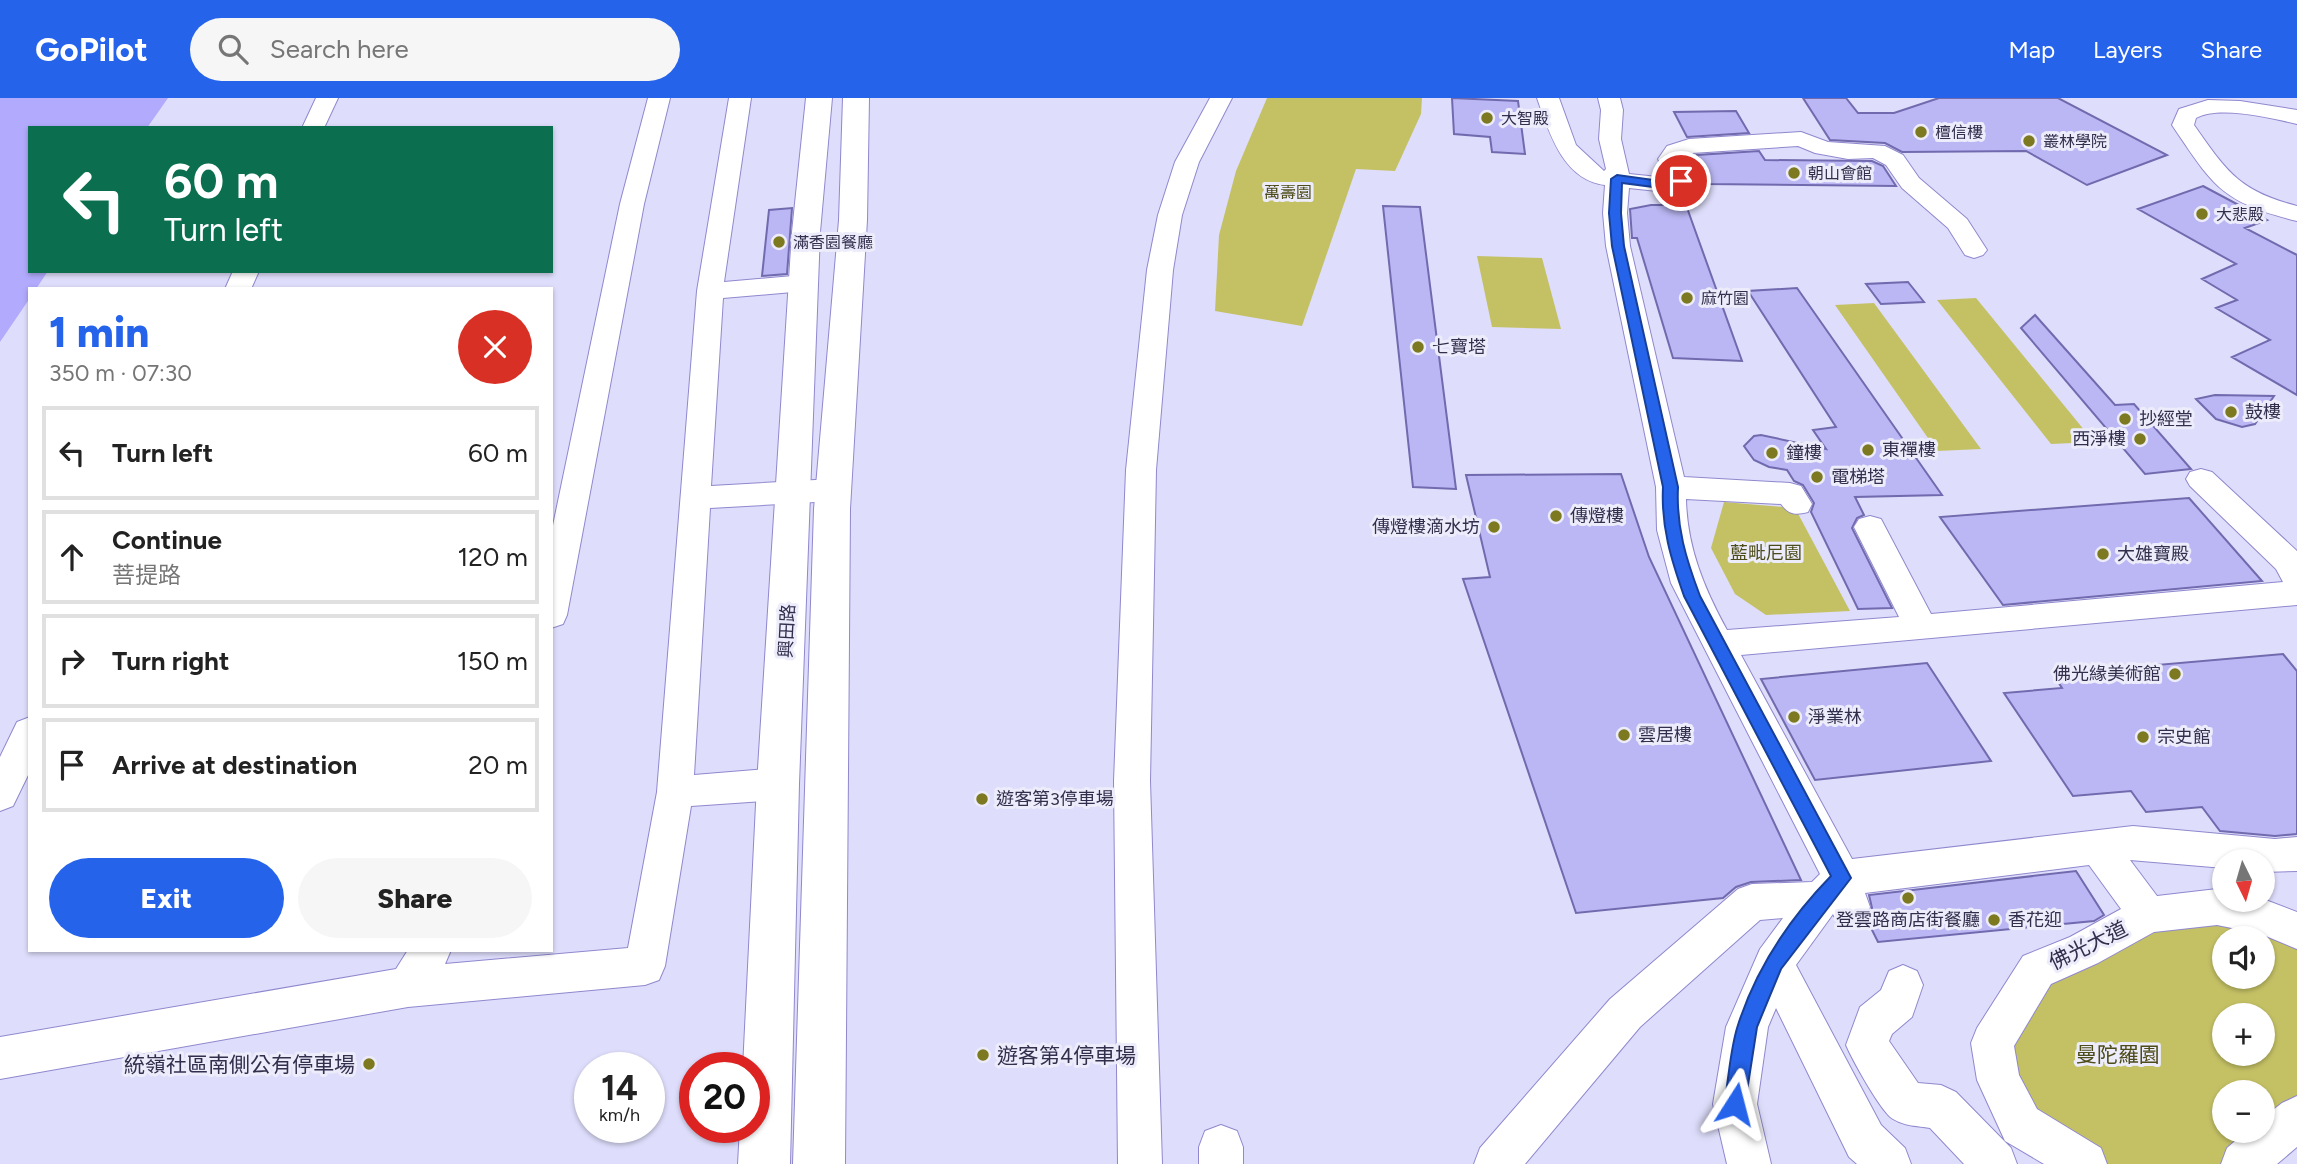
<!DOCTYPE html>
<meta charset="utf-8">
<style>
:root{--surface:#fff;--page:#f6f6f6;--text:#222;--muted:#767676;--line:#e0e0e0;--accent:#2563eb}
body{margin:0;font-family:Figtree,"Noto Sans TC",sans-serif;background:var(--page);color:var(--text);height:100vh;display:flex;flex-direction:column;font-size:26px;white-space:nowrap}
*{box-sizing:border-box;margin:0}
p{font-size:23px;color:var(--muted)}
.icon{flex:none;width:38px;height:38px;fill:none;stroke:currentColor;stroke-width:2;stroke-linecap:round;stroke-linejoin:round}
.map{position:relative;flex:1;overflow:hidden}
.side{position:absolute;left:28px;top:189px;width:525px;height:665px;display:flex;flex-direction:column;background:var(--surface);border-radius:0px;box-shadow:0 2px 5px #0004}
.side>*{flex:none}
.top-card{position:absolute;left:28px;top:28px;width:525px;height:147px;border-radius:0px;box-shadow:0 2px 5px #0004;background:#0b6e4f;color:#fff;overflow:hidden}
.needle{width:46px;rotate:175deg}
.fabs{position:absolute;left:2212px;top:751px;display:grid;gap:14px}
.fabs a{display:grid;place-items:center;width:63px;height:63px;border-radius:50%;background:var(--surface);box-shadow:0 2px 5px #0004;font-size:35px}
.speed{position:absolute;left:574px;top:954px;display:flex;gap:14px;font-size:35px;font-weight:700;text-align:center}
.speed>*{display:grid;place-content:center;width:91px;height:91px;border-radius:50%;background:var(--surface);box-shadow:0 2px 5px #0004;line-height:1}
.speed small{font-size:18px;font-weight:400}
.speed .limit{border:10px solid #d22;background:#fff;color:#111}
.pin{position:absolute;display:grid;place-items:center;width:60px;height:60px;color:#fff;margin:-30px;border:4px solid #fff;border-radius:50%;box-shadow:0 2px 7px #0007}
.me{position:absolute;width:77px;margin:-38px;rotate:9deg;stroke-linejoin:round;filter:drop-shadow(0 0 5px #0008)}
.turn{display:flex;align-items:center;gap:24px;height:147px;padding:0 21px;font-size:32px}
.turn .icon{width:91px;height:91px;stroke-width:2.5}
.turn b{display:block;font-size:49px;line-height:60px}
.round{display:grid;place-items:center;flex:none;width:74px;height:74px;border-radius:37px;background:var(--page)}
.overview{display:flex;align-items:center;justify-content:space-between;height:119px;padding:0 21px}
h1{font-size:42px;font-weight:800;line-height:52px;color:var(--accent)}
.primary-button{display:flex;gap:14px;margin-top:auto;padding:14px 21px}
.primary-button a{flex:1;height:80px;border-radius:42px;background:var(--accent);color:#fff;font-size:28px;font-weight:800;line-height:80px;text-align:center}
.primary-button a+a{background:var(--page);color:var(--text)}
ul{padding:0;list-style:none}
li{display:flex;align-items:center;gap:21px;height:94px;margin:0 14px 10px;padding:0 7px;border:4px solid var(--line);border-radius:0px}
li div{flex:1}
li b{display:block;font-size:26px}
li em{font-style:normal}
header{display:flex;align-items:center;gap:42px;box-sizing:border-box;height:98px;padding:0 35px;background:var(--accent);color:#fff}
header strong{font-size:33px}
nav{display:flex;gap:38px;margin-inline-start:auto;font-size:24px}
.search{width:490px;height:63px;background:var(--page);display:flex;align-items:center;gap:18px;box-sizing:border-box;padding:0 24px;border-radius:38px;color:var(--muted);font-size:26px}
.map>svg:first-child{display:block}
</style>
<header>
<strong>GoPilot</strong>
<div class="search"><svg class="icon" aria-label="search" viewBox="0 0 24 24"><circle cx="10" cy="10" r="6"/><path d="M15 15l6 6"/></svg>Search here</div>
<nav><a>Map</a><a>Layers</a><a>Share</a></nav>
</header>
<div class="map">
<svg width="2297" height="1066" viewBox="0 0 2297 1066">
<rect width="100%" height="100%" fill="#deddfb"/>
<!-- green -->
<path fill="#c4c165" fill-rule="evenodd" d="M1267 0H1422L1421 16 1395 73 1356 71 1302 228 1215 213 1219 137 1236 73Z
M1477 158 1542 160 1561 231 1492 229Z
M1976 200 2094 344 2051 346 1937 202Z
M1874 205 1981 351 1937 353 1835 207Z
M1724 404 1795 410 1850 513 1766 517 1735 496 1711 450Z
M2168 802 2297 830V1007L2226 1066H2095L2005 984 2024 908 2071 845ZM2224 840H2263V878H2224ZM2224 917H2263V956H2224ZM2224 994H2263V1032H2224Z"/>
<!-- water -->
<path fill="#b2abfd" d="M0 0H168L147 30H30V173H48L36 191H30V200L0 244Z"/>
<!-- building -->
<path fill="#bbb7f4" stroke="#716aae" stroke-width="2" d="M1452 0 1518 3 1525 56 1492 54 1490 39 1454 36Z
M1803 0H1846L1858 15H1894L1939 0H2058L2167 57 2087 87 2026 53 1902 54 1885 45 1830 42Z
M1736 13 1749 35 1687 39 1674 14Z
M1759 53 1765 62 1872 63 1883 68 1896 88 1706 86 1695 62H1699L1697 57Z
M2203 88 2267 122 2245 130 2297 157V297L2232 259 2270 242 2216 210 2237 202 2202 181 2236 166 2138 111Z
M1651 107H1686L1742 263 1673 260 1637 140H1632L1630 111Z
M1383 108 1420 109 1456 391 1413 389Z
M792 110 787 176 762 178 769 112Z
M1908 184 1924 204 1881 206 1866 186Z
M1797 190 1942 397 1855 399 1864 417 1857 420 1852 430 1892 510 1858 511 1811 414 1814 405 1803 387 1794 383 1787 372 1769 369 1754 362 1744 348 1754 338 1761 337 1826 351 1813 332 1836 329 1748 193Z
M2035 217 2115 307 2134 306 2191 371 2145 376 2021 230Z
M2215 297 2274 298 2255 326 2242 329 2216 321 2196 301Z
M1621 376 1649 459 1801 782 1751 784 1736 789 1723 800 1576 815 1463 481 1490 479 1466 377Z
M2189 400 2262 483 2003 507 1940 419Z
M2283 556 2297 573V736L2275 738 2220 733 2202 709 2146 714 2131 693 2073 698 2004 595 2062 590 2053 576Z
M1927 565 1991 663 1815 682 1761 581Z
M2076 773 2104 817 2094 823 1878 844 1867 822 1872 810 1869 797Z"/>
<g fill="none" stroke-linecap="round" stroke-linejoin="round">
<!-- minor casing -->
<g stroke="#8f88ce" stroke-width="2">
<path id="minor" d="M316 0H338L324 30H302Z
M648 0H670L644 106 567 517 563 526 551 530V437L620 106Z
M729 0H751L724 184 804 177 813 180 817 185 813 190 804 193 723 200 711 388 833 381 844 384 848 392 844 400 833 403 710 410 694 677 778 670 791 675 796 686 791 697 778 702 691 708 665 868 659 882 645 887 408 909 0 981V939L396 871 408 852H451L445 866 628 850 657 694 697 193Z
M1210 0H1232L1199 64 1182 117 1173 172 1156 372 1150 683 1162 1066H1118L1114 683 1126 372 1147 172 1158 117 1175 64Z
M1537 0H1559L1576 47 1604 73 1606 71 1599 41 1601 12 1598 0H1620L1623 12 1621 41 1629 76 1668 80 1658 61 1667 48 1689 41 1801 34 1828 44 1885 48 1903 57 1919 80 1967 121 1987 152 1983 157 1974 160 1965 157 1948 130 1902 90 1886 67 1873 60 1848 61 1815 55 1798 48 1692 55 1682 61 1693 83 1689 91 1676 95 1629 90 1627 115 1630 148 1684 379 1790 385 1801 388 1812 406 1808 414C1796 417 1789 417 1781 406L1686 401C1687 449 1704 490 1727 532L1899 519 1854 429 1859 421 1870 418 1881 421 1931 516 2283 484 2276 471 2190 388 2186 381 2190 374 2201 371 2212 374 2297 453V507L1741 557 1852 761 2133 728 2275 741 2297 739V773L2263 774V763H2224V770L2130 762 2157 798 2217 791 2224 793V802L2263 801 2297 814V851L2261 836 2217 827 2154 834 2098 865 2051 886 2014 948 2019 977 2037 1011 2101 1050 2107 1066H2044L2005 1043 1977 982 1971 945 1977 930 2023 858 2070 839 2121 811 2089 767 1865 795 1870 809 1864 822 1850 827 1836 822 1833 816 1796 867 1881 1027 1905 1050 1911 1066H1857L1849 1059 1776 910 1768 929 1757 1006 1771 1066H1727L1713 1006 1726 929 1760 851 1783 820 1760 822 1640 929 1525 1066H1474L1480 1050 1610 901 1738 791 1752 786 1812 784 1820 776 1671 485 1657 432 1656 389 1606 148 1603 115 1605 87C1563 82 1549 34 1537 0Z
M2208 2 2240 3 2297 12V26C2272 20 2219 7 2196 20L2194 27C2227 74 2239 93 2297 108V123C2221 104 2214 89 2172 27L2179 11Z
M233 173H259L251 191H225Z
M30 619V673L13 708 0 713V659L17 624Z
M1903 867 1917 873 1923 887 1912 919 1892 936 1889 943 1918 985 1941 987 1956 994 2011 1050 2017 1066H1964L1930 1030C1918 1028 1904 1028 1893 1021 1881 1014 1852 961 1846 947L1860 909 1881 892 1889 873Z
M2297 998V1049L2277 1066H2221L2227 1050 2248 1032H2263V1020L2282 1005Z
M1221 1027 1237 1033 1243 1049V1066H1199V1049L1205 1033Z"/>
</g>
<!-- major casing -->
<g stroke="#8f88ce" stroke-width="2">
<path id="major" d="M806 0H832L820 134 799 686 790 1066H738L740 1029H754V970H743L757 686 792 134Z
M843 0H869L867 122 850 411 845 1066H793L814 411 839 122Z"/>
</g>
<!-- minor -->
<use href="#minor" fill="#fff" fill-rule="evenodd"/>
<!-- major -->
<use href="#major" fill="#fff" fill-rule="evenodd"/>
</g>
<!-- route -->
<path fill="#2563eb" stroke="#184099" stroke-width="2" d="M1617 77 1675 85 1681 79 1687 83 1685 89 1676 92 1622 85 1621 115 1624 148 1678 389C1676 429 1686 461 1700 498L1851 780 1781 871 1757 929 1745 1006 1742 1013 1735 1016 1727 1013 1724 1006C1729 981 1730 951 1738 927 1756 871 1790 820 1831 778L1684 498C1671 461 1661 429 1663 389L1612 148 1609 115 1611 81Z"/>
<!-- markers -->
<g fill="#7d7920" stroke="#ececfb" stroke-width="2.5">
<circle cx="1487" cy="20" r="7"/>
<circle cx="1921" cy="34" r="7"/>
<circle cx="2029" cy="43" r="7"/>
<circle cx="1794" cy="75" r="7"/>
<circle cx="2202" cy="116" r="7"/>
<circle cx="779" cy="144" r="7"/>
<circle cx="1687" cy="200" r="7"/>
<circle cx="1418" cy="249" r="7"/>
<circle cx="2231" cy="314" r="7"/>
<circle cx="2125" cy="321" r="7"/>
<circle cx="2140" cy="341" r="7"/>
<circle cx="1868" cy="352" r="7"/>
<circle cx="1772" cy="355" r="7"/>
<circle cx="1817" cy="379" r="7"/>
<circle cx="1556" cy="418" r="7"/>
<circle cx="1494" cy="429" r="7"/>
<circle cx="2103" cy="456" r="7"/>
<circle cx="2175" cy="576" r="7"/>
<circle cx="1794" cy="619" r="7"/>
<circle cx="1624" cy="637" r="7"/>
<circle cx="2143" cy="639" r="7"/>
<circle cx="982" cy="701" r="7"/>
<circle cx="1908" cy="800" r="7"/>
<circle cx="1994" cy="822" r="7"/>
<circle cx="983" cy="957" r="7"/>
<circle cx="369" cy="966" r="7"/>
</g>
<g text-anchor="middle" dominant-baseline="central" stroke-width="6" stroke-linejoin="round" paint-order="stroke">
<!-- far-poi labels -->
<g font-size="16" fill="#322f4d" stroke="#ececfb" text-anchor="start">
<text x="1501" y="20">大智殿</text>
<text x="1935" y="34">檀信樓</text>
<text x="2043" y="43">叢林學院</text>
<text x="1808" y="75">朝山會館</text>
<text x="2216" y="116">大悲殿</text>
<text x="793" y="144">滿香園餐廳</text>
<text x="1701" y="200">麻竹園</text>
</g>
<!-- far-park labels -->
<g font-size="16" fill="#4d4b19" stroke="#ececfb">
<text x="1288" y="94">萬壽園</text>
</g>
<!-- poi labels -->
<g font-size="18" fill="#322f4d" stroke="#ececfb" text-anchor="start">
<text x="1432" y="249">七寶塔</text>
<text x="2245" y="314">鼓樓</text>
<text x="2139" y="321">抄經堂</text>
<text x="2126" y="341" text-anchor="end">西淨樓</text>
<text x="1882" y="352">東禪樓</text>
<text x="1786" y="355">鐘樓</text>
<text x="1831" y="379">電梯塔</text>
<text x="1570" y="418">傳燈樓</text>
<text x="1480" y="429" text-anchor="end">傳燈樓滴水坊</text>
<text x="2117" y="456">大雄寶殿</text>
<text x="2161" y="576" text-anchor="end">佛光緣美術館</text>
<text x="1808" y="619">淨業林</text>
<text x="1638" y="637">雲居樓</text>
<text x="2157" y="639">宗史館</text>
<text x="996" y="701">遊客第3停車場</text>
<text x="1908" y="822" text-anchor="middle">登雲路商店街餐廳</text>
<text x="2008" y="822">香花迎</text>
</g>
<!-- park labels -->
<g font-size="18" fill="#4d4b19" stroke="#ececfb">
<text x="1766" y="455">藍毗尼園</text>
</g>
<!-- street labels -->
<g font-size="18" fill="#322f4d" stroke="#ececfb">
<text transform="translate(787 533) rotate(-87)">興田路</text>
</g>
<!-- near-street labels -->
<g font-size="21" fill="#322f4d" stroke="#ececfb">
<text transform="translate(2088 847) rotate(-26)">佛光大道</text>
</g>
<!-- near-park labels -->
<g font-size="21" fill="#4d4b19" stroke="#ececfb">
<text x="2118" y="956">曼陀羅園</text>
</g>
<!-- near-poi labels -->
<g font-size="21" fill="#322f4d" stroke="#ececfb" text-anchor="start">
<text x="997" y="957">遊客第4停車場</text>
<text x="355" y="966" text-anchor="end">統嶺社區南側公有停車場</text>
</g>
</g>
</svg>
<div class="fabs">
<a><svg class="needle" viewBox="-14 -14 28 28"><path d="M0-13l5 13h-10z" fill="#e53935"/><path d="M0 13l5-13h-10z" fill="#767676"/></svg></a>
<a><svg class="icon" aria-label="sound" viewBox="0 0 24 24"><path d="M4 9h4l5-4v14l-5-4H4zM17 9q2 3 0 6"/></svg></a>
<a>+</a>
<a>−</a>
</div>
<div class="speed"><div>14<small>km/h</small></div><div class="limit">20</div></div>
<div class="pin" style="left:1681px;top:83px;background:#d93025"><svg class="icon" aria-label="arrive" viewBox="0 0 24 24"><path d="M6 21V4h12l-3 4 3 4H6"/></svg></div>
<svg class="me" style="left:1735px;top:1006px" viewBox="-20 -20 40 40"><path d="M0-17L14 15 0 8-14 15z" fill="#2563eb" stroke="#fff" stroke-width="4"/></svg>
<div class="top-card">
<div class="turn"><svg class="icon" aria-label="left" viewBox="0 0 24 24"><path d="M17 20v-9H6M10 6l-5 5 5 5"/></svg><div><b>60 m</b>Turn left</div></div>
</div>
<section class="side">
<div class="overview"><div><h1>1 min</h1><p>350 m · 07:30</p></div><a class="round" style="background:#d93025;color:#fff"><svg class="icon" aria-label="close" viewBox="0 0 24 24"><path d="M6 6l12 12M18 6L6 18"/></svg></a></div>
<ul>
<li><svg class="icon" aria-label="left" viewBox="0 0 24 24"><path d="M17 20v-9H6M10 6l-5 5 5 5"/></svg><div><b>Turn left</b></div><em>60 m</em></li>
<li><svg class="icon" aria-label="ahead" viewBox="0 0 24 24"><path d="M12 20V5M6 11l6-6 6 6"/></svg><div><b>Continue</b><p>菩提路</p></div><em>120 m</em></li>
<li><svg class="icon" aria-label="right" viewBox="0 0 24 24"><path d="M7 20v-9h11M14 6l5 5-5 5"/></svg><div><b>Turn right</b></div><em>150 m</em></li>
<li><svg class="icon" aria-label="arrive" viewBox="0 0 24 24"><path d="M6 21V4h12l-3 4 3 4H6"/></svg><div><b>Arrive at destination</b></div><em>20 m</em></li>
</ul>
<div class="primary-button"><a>Exit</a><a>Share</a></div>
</section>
</div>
